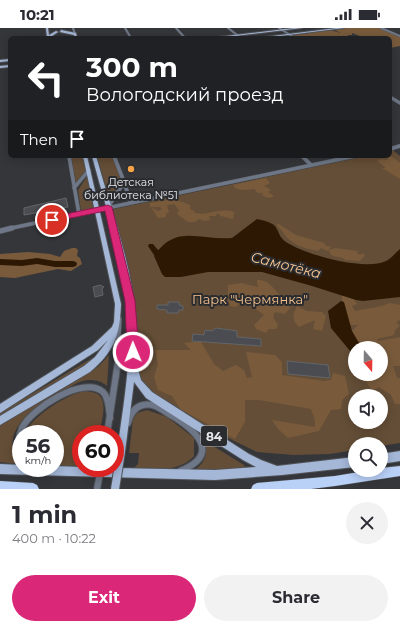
<!DOCTYPE html>
<meta charset="utf-8">
<style>
:root{--surface:#fff;--page:#f2f2f3;--text:#2b2b33;--muted:#7c7c81;--accent:#db2777}
body{margin:0;font-family:Montserrat,sans-serif;background:var(--page);color:var(--text);height:100vh;display:flex;flex-direction:column;font-size:15px;white-space:nowrap}
*{box-sizing:border-box;margin:0}
p{font-size:13px;color:var(--muted)}
.icon{flex:none;width:22px;height:22px;fill:none;stroke:currentColor;stroke-width:2;stroke-linecap:round;stroke-linejoin:round}
.map{position:relative;height:461px;overflow:hidden}
.sheet{display:flex;flex-direction:column;background:var(--surface);flex:1}
.sheet>*{flex:none}
.hud{position:absolute;left:8px;top:8px;width:384px;height:122px;border-radius:6px;box-shadow:0 2px 10px #0003;background:#202124;color:#fff;overflow:hidden}
.needle{width:26px;rotate:160deg}
.controls{position:absolute;left:348px;top:313px;display:grid;gap:8px}
.controls a{display:grid;place-items:center;width:40px;height:40px;border-radius:50%;background:var(--surface);box-shadow:0 2px 10px #0003;font-size:20px}
.speed{position:absolute;left:12px;top:397px;display:flex;gap:8px;font-size:20px;font-weight:700;text-align:center}
.speed>*{display:grid;place-content:center;width:52px;height:52px;border-radius:50%;background:var(--surface);box-shadow:0 2px 10px #0003;line-height:1}
.speed small{font-size:10px;font-weight:400}
.speed .limit{border:6px solid #d22;background:#fff;color:#111}
.pin{position:absolute;display:grid;place-items:center;width:34px;height:34px;color:#fff;margin:-17px;border:2px solid #fff;border-radius:50%;box-shadow:0 1px 4px #0007}
.me{position:absolute;width:44px;margin:-22px;rotate:359deg;stroke-linejoin:round;filter:drop-shadow(0 0 3px #0008)}
.turn{display:flex;align-items:center;gap:14px;height:84px;padding:0 12px;font-size:18px}
.turn .icon{width:52px;height:52px;stroke-width:2.5}
.turn b{display:block;font-size:28px;line-height:34px}
.then{display:flex;align-items:center;height:38px;padding:0 12px;background:#0003;gap:8px;font-size:15px}
.round{display:grid;place-items:center;flex:none;width:42px;height:42px;border-radius:21px;background:var(--page)}
.overview{display:flex;align-items:center;justify-content:space-between;height:68px;padding:0 12px}
h1{font-size:24px;font-weight:700;line-height:30px}
.primary-button{display:flex;gap:8px;margin-top:auto;padding:8px 12px}
.primary-button a{flex:1;height:46px;border-radius:24px;background:var(--accent);color:#fff;font-size:16px;font-weight:700;line-height:46px;text-align:center}
.primary-button a+a{background:var(--page);color:var(--text)}
.status{display:flex;justify-content:space-between;align-items:center;height:28px;padding:0 20px;background:var(--surface);direction:ltr}
.status svg{height:11px;fill:currentColor}
.map>svg:first-child{display:block}
</style>
<div class="status"><b>10:21</b><svg viewBox="0 0 49 12"><path d="M0 12V9h3v3zM5 12V6h3v6zM10 12V3h3v9zM15 12V0h3v12zM26 1h20v11H26zM47 4h2v5h-2z"/></svg></div>
<div class="map">
<svg width="400" height="461" viewBox="0 0 400 461">
<rect width="100%" height="100%" fill="#34363a"/>
<!-- green -->
<path fill="#644e37" fill-rule="evenodd" d="M393 122 400 128V415L381 418V416H355V422L330 426 293 427 257 424 199 396 141 356 137 344V309L134 271 113 184 114 181 366 128H390V123ZM355 320H381V346H355ZM355 368H381V394H355Z
M71 128H83L87 142 76 156Z
M97 128H113L122 154 110 173Z
M88 147 95 180 81 183 78 162Z
M109 327 107 358C102 354 97 352 90 352 79 352 68 360 59 366 33 381 0 400 17 436L0 434V385L92 330 91 333 33 377 99 338Z
M86 363C90 364 96 364 99 367 108 375 101 396 99 406H81V440L92 442 55 437V406H24C33 388 66 366 86 363Z
M147 382 167 389 194 410V428C179 445 153 441 133 441L138 436 139 425H129L133 392 137 385Z
M205 413 244 437 245 439 243 441 193 443C205 435 208 427 205 413Z"/>
<!-- forest -->
<path fill="#795b3c" d="M330 0H380L400 9V18L390 20 391 10H365L352 5V7H347L349 8 346 9 348 10H304L297 8 302 10H296L292 7 303 5 308 6V4L330 2 341 5Z
M390 127 400 135V151L382 140H386L377 133 381 131 388 132 385 128Z
M266 150 270 155 264 158 271 162 268 164 274 168C269 171 267 170 262 167L263 165H258L255 162V161L241 162 235 160 233 157Z
M175 171 190 177V181L194 183 195 185C208 188 221 179 234 184L233 191 221 188 217 185 216 188H209L210 192 205 193 199 191 195 194H188L177 186 179 182 174 176 167 177 169 184 166 186V189L158 190 151 179 158 183 162 181 160 179H150V175Z
M277 195 296 207 324 215 326 218 331 219 328 223 321 220 318 223C302 220 290 216 282 203 280 200 277 200 277 195Z
M72 220H76L78 222 77 228 80 230 82 236 71 243 58 241 15 250 0 249V226L28 224 50 226 60 229 64 223Z
M335 220 358 223 357 225 360 227 363 225 365 227 360 233 345 232 343 230 333 228 330 226 329 222Z
M257 252C273 251 275 268 288 272L290 280 285 286 275 284 273 289 278 297 276 301H269L266 305 256 301 254 297 264 287 249 276 240 275 236 279 230 278 228 270V257L241 255 258 259Z
M342 267 352 268 357 276 352 278 355 283C367 280 379 280 389 275L400 277V292L396 294 400 298 395 302 394 307 377 311 378 313 400 309V338H393L397 350H400V376H395L391 367 379 359 372 363 364 350V346H381V320H358L351 304 358 297H349L342 277Z
M297 278 307 283 322 284 326 288 322 303 313 301 315 292 299 299C292 292 292 288 297 278Z
M191 314H201L214 336 223 343 236 337 244 342 247 350 252 349 246 324 275 327 282 334V347L324 353 331 352 333 345 345 348 349 366 342 372 341 381 331 382 319 403 288 410 278 401 272 392 315 399V393L311 381 259 372H245V394L235 411 180 381 172 368 158 362 154 349 158 336 155 322H191L184 315Z"/>
<!-- water -->
<path fill="#2d1903" d="M257 191C262 192 270 194 274 197 279 202 279 210 286 214 306 227 364 243 386 233 392 230 395 225 400 221V269L363 273 356 272 312 258 262 244H208L181 249H165L162 246 154 228C176 195 201 213 232 210Z
M341 273 344 274 352 303 362 320H355V329L331 300 328 283Z"/>
<g fill="none" stroke-linecap="round" stroke-linejoin="round">
<!-- river -->
<path fill="#2d1903" fill-rule="evenodd" d="M149 216H153L158 222H165L168 225 165 228 154 227 148 218Z
M37 230 55 233H73L76 234 77 236 76 238 73 239H55L37 236 22 238 0 237V231L22 232Z"/>
</g>
<!-- building -->
<path fill="#4a4c51" stroke="#626569" d="M66 170 68 179 24 187V180Z
M100 257 104 259 102 261 103 267 95 269 93 259Z
M168 274H179V277L183 278V282H179L178 285H167V282L157 281V277H168Z
M216 300 237 303V309L261 311V318L192 313 193 306 204 307 205 302 212 303Z
M287 333 328 337 330 350 288 346Z"/>
<g fill="none" stroke-linecap="round" stroke-linejoin="round">
<!-- minor-far4 casing -->
<g stroke="#505256" stroke-width="2.5">
<path id="minor-far4" d="M73 0 75 6
M125 0 131 10
M176 0 185 10
M228 0 241 10
M279 0 295 10
M381 0 400 8"/>
</g>
<!-- minor-far3 casing -->
<g stroke="#505256" stroke-width="4">
<path id="minor-far3" d="M390 69 400 75"/>
</g>
<!-- minor-far2 casing -->
<g stroke="#505256" stroke-width="4.5">
<path id="minor-far2" d="M390 121 400 118
M69 128 79 186
M302 128 311 137
M124 154 131 175
M74 160 89 142
M108 179 124 154 114 128
M7 201 355 128"/>
</g>
<!-- minor-far1 casing -->
<g stroke="#505256" stroke-width="6">
<path id="minor-far1" d="M0 203 12 200
M118 314 119 291"/>
</g>
<!-- minor casing -->
<g stroke="#505256" stroke-width="8">
<path id="minor" d="M128 395C130 387 134 379 143 377 155 374 164 384 174 389 199 405 220 427 180 443
M107 406 118 334V313
M21 427C18 418 18 409 22 400 31 381 83 347 103 364 109 370 109 382 110 390"/>
</g>
<!-- major casing -->
<g stroke="#505256" stroke-width="2">
<path id="major" d="M46 0H48L49 7 56 3 58 4 49 10H47Z
M294 0H302L217 10H209Z
M337 0H344L264 10H256Z
M61 2 76 5 77 10H75L74 7 60 4Z
M10 31V33L0 34V32Z
M10 37V39L0 40V38Z
M83 128H87L121 276C120 307 114 324 90 344L0 397V388L84 338 95 329 108 312 98 322 0 385V376L92 318 112 299 114 294 115 276Z
M92 128H96C111 182 132 236 136 292 137 307 136 323 135 338L138 341 141 352 152 364 249 426 261 432 277 438 355 429V439L282 447 215 452 0 446V436L21 437V440H55V438L81 439V440H115L215 442 256 439 243 432 146 370 134 354 125 424 124 427 121 428 118 427 117 424C123 380 131 335 129 291 125 235 106 181 92 128Z
M400 423V433L381 436V426Z"/>
</g>
<!-- highway casing -->
<g stroke="#505256" stroke-width="1">
<path id="highway" d="M400 438V448L335 458 311 461H251L253 457 257 455 335 448 371 442H381V440Z
M0 453 33 455 37 457 39 461H0Z"/>
</g>
<!-- minor-far4 -->
<use href="#minor-far4" stroke="#6e7787" stroke-width="2"/>
<!-- minor-far3 -->
<use href="#minor-far3" stroke="#6e7787" stroke-width="3"/>
<!-- minor-far2 -->
<use href="#minor-far2" stroke="#6e7787" stroke-width="3.5"/>
<!-- minor-far1 -->
<use href="#minor-far1" stroke="#6e7787" stroke-width="5"/>
<!-- minor -->
<use href="#minor" stroke="#6e7787" stroke-width="6"/>
<!-- major -->
<use href="#major" fill="#a4b7d7" fill-rule="evenodd"/>
<!-- highway -->
<use href="#highway" fill="#b9d0f7" fill-rule="evenodd"/>
<!-- minor-bridge casing -->
<g stroke="#505256" stroke-width="8" stroke-linecap="butt">
<path id="minor-bridge" d="M97 461 101 440"/>
</g>
<!-- major-bridge casing -->
<g stroke="#505256" stroke-width="10" stroke-linecap="butt">
<path id="major-bridge" d="M115 461 121 424"/>
</g>
<!-- minor-bridge -->
<use href="#minor-bridge" stroke="#6e7787" stroke-width="6"/>
<!-- major-bridge -->
<use href="#major-bridge" stroke="#a4b7d7" stroke-width="8"/>
</g>
<!-- route -->
<path fill="#db2777" stroke="#8e194d" d="M108 177 112 179 135 273 139 324 137 328 133 329 129 328 127 324 125 273 105 183 52 194 48 192 52 189Z"/>
<!-- markers -->
<circle fill="#f5a346" stroke="#2a2c30" stroke-width="1.5" cx="131" cy="141" r="4"/>
<g text-anchor="middle" dominant-baseline="central" stroke-width="4" stroke-linejoin="round" paint-order="stroke">
<!-- far-poi labels -->
<g font-size="11" fill="#e6e7ea" stroke="#2a2c30">
<text x="131" y="154">Детская<tspan x="131" dy="13">библиотека №51</tspan></text>
</g>
<!-- shield labels -->
<rect fill="#2a2c30" stroke="#aeafb2" stroke-width="1" x="201" y="398" width="26" height="20" rx="3"/>
<g font-size="12" font-weight="bold" fill="#e6e7ea">
<text x="214" y="408">84</text>
</g>
<!-- park labels -->
<g font-size="13" fill="#f5c18d" stroke="#2a2c30">
<text x="250" y="271">Парк "Чермянка"</text>
</g>
<!-- water labels -->
<g font-size="14" font-style="italic" fill="#fdc994" stroke="#2a2c30">
<text transform="translate(286 237) rotate(14)">Самотёка</text>
</g>
</g>
</svg>
<div class="controls">
<a><svg class="needle" viewBox="-14 -14 28 28"><path d="M0-13l5 13h-10z" fill="#e53935"/><path d="M0 13l5-13h-10z" fill="#7c7c81"/></svg></a>
<a><svg class="icon" aria-label="sound" viewBox="0 0 24 24"><path d="M4 9h4l5-4v14l-5-4H4zM17 9q2 3 0 6"/></svg></a>
<a><svg class="icon" aria-label="search" viewBox="0 0 24 24"><circle cx="10" cy="10" r="6"/><path d="M15 15l6 6"/></svg></a>
</div>
<div class="speed"><div>56<small>km/h</small></div><div class="limit">60</div></div>
<div class="pin" style="left:52px;top:192px;background:#d93025"><svg class="icon" aria-label="arrive" viewBox="0 0 24 24"><path d="M6 21V4h12l-3 4 3 4H6"/></svg></div>
<svg class="me" style="left:133px;top:324px" viewBox="-20 -20 40 40"><circle r="17" fill="#db2777" stroke="#fff" stroke-width="3"/><path d="M0-11L8 9 0 5-8 9z" fill="#fff"/></svg>
<div class="hud">
<div class="turn"><svg class="icon" aria-label="left" viewBox="0 0 24 24"><path d="M17 20v-9H6M10 6l-5 5 5 5"/></svg><div><b>300 m</b>Вологодский проезд</div></div>
<div class="then">Then<svg class="icon" aria-label="arrive" viewBox="0 0 24 24"><path d="M6 21V4h12l-3 4 3 4H6"/></svg></div>
</div>
</div>
<section class="sheet">
<div class="overview"><div><h1>1 min</h1><p>400 m · 10:22</p></div><a class="round"><svg class="icon" aria-label="close" viewBox="0 0 24 24"><path d="M6 6l12 12M18 6L6 18"/></svg></a></div>
<div class="primary-button"><a>Exit</a><a>Share</a></div>
</section>
